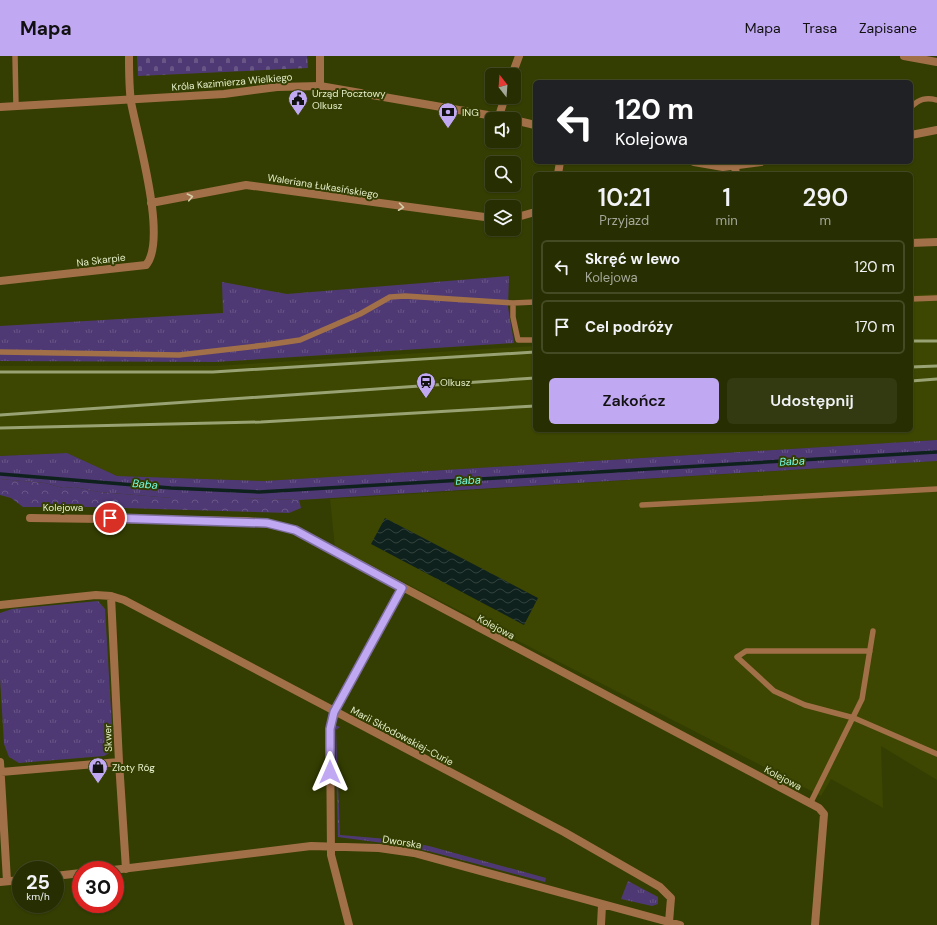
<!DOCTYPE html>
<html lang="pl">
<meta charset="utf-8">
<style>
:root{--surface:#272e02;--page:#333a11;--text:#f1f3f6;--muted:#a4a899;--line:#434a24;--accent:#c1a8f3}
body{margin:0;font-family:"DM Sans",sans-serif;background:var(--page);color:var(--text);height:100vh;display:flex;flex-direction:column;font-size:15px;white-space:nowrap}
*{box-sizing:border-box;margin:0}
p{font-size:13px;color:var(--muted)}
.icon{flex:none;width:22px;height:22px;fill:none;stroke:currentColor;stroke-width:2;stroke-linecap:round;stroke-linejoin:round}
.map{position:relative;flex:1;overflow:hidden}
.details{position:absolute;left:533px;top:116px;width:380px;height:260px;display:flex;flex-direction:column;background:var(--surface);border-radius:6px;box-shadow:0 1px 3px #0004,0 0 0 1px var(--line)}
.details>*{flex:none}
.guide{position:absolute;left:533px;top:24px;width:380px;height:84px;border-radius:6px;box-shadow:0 1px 3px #0004,0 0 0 1px var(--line);background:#202124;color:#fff;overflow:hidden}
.needle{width:26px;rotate:343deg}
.buttons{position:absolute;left:485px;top:12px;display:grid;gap:8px}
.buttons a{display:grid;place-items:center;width:36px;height:36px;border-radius:6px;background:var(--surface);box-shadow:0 1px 3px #0004,0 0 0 1px var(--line);font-size:20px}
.speed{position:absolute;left:12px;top:805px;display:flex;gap:8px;font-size:20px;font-weight:700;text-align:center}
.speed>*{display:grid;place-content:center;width:52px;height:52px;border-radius:50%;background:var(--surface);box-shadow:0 1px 3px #0004,0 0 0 1px var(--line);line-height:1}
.speed small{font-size:10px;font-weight:400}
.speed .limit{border:6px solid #d22;background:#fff;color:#111}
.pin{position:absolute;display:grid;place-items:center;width:34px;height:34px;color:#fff;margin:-17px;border:2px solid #fff;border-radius:50%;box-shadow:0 1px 4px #0007}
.me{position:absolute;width:44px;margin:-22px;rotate:0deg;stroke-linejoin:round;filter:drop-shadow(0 0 3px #0008)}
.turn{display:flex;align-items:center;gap:14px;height:84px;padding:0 16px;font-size:18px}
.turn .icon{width:52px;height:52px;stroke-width:2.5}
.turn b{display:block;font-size:28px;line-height:34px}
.eta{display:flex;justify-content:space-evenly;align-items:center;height:68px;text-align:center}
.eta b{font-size:24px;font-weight:600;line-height:28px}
.button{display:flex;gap:8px;margin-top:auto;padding:8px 16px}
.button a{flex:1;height:46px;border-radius:6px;background:var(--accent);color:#111;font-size:16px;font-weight:600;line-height:46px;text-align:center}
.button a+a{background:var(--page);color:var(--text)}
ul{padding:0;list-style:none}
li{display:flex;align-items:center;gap:12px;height:54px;margin:0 8px 6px;padding:0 8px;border:2px solid var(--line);border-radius:6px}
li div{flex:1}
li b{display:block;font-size:15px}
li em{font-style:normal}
header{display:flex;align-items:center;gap:24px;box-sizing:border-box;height:56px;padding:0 20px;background:var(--accent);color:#111}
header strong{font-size:19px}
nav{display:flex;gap:22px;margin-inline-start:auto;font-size:14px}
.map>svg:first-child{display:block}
</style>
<header>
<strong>Mapa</strong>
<nav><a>Mapa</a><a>Trasa</a><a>Zapisane</a></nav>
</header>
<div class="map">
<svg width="937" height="869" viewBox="0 0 937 869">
<defs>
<pattern id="grass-tufts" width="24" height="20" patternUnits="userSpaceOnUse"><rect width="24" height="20" fill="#4f3974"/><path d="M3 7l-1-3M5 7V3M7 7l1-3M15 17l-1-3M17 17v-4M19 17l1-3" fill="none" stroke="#685686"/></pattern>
<pattern id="forest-crowns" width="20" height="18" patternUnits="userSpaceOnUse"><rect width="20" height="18" fill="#4f3974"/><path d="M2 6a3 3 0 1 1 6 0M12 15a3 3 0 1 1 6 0" fill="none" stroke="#685686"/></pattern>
<pattern id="cemetery-stones" width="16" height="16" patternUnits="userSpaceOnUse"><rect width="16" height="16" fill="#4f3974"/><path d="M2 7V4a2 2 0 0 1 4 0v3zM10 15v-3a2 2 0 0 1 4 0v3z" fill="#685686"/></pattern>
<pattern id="water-waves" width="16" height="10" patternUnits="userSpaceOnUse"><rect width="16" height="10" fill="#0f211d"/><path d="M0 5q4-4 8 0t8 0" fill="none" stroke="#32423c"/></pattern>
</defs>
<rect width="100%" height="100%" fill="#343e02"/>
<!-- built -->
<path fill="#3d4702" d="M937 238V384L265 425 117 420 67 397 0 400V310H215L535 290V374H911V239Z
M937 405V724L881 690 883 752 831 723 821 740 335 491 330 443Z"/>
<!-- grass -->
<path fill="url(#grass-tufts)" d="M509 220 508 251 514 287 215 306 0 305V270L223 257 222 226 287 238Z
M937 384V405L299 444 243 442H172L99 436 75 431 63 432 45 427 0 423V400L67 397 117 420 264 425Z
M98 545 105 553 113 687 111 696 104 700 19 707 9 701 4 688 0 622V557L12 553Z
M335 669 340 671 336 674 340 779 399 784 429 790 546 822 545 826 428 795 398 789 338 781Z
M628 825 658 841V848L652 850 621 843Z"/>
<!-- forest -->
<path fill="url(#forest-crowns)" d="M0 423 45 427 63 432 75 431 99 436 172 442H243L299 444 301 452 289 457 91 451H23L11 442 0 439Z"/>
<!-- cemetery -->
<path fill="url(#cemetery-stones)" d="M137 0H307L308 12 138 20Z"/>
<!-- water -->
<path fill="url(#water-waves)" d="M385 462 538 542 524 569 371 488Z"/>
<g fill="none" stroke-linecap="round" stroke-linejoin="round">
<!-- stream -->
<path stroke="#0f211d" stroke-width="3.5" d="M0 418 171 432 259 436 937 396"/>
<!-- service -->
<path stroke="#a27048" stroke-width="5.5" d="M15 0 16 50
M911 51C919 43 926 41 937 44
M911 243 937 242
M513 247V261L518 284H535
M0 296 179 299 266 289 300 284 360 258 390 241 405 240 513 247 535 246
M642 449 937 433
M870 595H746L737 601 774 635 805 649 854 662 937 698
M810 748 862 643 873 575"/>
<!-- minor -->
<path stroke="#a27048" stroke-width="8" d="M320 0V30
M904 0 937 6
M512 19 519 0
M499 60 505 41
M735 111 736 118
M558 118 560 106
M151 147 246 129 492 162
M514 162 535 156
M911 187 937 186
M0 225 146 209C168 184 137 79 131 46 129 31 129 15 129 0
M30 462 246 465 267 467 295 474 819 752 824 758 815 869
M111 540 119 706 126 813
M0 549 96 539 111 540 124 544 564 776 660 831 671 842 669 866
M0 706 7 825
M1 716 119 706
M113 814 311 790 379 792 414 797 680 869
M55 820 81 817
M0 826 21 824
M349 869 331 799 330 673 334 656 402 532
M601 869 602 849"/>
<!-- tertiary -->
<path stroke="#a27048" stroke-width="8" d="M0 51 224 38 277 31 320 30 511 63
M514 64 535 69
M911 79 937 74
M694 106 723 111 761 106"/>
<!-- rail -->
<path stroke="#98a273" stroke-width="3" d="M911 285H937
M911 311 937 310
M0 316H213L535 296
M911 325 937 323
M0 359 535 322
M0 372 261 366 535 350"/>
</g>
<!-- one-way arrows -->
<defs><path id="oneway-chevron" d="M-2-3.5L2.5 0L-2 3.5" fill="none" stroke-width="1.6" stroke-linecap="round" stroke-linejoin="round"/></defs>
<g stroke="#d4cea9">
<use href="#oneway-chevron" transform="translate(190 141) rotate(-12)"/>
<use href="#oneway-chevron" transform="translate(401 151) rotate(7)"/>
</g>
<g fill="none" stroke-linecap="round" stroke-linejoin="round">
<!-- route casing -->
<g stroke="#7d6d9e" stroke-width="10">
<path id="route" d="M110 462 267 467 295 474 402 532 334 656 330 673V716"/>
</g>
<!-- route -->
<use href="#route" stroke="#c1a8f3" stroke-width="7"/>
</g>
<!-- icons -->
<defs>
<g id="civic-pin" transform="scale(1)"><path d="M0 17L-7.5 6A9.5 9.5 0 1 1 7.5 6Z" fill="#c1a8f3" stroke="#343e02"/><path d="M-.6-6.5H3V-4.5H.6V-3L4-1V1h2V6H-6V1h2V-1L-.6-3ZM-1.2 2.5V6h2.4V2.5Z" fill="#111"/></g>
<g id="bank-pin" transform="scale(1)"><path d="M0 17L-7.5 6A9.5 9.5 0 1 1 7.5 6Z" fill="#c1a8f3" stroke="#343e02"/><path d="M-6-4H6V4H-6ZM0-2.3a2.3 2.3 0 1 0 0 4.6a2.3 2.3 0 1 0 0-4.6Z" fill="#111"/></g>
<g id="station-pin" transform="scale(1)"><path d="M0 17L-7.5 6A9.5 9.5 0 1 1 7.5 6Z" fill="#c1a8f3" stroke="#343e02"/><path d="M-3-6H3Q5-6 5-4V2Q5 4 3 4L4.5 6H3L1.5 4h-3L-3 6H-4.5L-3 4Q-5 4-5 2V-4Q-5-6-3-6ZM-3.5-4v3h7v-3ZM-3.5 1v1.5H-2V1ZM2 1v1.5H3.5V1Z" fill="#111"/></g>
<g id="shop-pin" transform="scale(1)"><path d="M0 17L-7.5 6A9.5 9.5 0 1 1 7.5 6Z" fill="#c1a8f3" stroke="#343e02"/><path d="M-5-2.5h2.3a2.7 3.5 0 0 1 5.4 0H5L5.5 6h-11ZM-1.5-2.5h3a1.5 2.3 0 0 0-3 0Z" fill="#111"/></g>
</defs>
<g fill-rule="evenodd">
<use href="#civic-pin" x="298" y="43"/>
<use href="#bank-pin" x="448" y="56"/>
<use href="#station-pin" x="426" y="326"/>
<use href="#shop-pin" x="98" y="711"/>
</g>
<g text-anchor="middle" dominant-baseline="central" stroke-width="4" stroke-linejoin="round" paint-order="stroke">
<!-- street labels -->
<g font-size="10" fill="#e4eec9" stroke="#343e02">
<text transform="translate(232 26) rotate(-5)">Króla Kazimierza Wielkiego</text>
<text transform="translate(323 130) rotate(9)">Waleriana Łukasińskiego</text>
<text transform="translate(101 204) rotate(-7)">Na Skarpie</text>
<text x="63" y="451">Kolejowa</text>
<text transform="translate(496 571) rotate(28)">Kolejowa</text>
<text transform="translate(402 680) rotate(28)">Marii Skłodowskiej-Curie</text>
<text transform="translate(108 682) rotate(-92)">Skwer</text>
<text transform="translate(783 722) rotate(28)">Kolejowa</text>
<text transform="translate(402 786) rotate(9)">Dworska</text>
</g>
<!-- poi labels -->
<g font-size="10" fill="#e4eec9" stroke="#343e02" text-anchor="start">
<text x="312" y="37">Urząd Pocztowy<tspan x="312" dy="12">Olkusz</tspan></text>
<text x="462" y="56">ING</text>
<text x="440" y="326">Olkusz</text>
<text x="112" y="711">Złoty Róg</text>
</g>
<!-- water labels -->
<g font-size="11" font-style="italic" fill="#72fae0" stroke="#343e02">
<text transform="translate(792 405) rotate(-3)">Baba</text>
<text transform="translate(468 424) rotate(-3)">Baba</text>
<text transform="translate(145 428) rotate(4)">Baba</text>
</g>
</g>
</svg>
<div class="buttons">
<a><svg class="needle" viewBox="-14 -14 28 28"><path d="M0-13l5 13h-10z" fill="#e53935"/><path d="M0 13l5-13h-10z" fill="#a4a899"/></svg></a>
<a><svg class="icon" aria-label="sound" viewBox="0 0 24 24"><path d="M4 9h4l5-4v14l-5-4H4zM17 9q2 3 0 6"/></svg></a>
<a><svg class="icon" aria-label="search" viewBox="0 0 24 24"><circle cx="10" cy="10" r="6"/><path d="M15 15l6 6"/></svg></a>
<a><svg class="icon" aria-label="layers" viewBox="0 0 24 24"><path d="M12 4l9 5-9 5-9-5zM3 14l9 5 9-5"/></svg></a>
</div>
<div class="speed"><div>25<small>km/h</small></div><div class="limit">30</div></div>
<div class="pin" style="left:110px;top:462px;background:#d93025"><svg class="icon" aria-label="arrive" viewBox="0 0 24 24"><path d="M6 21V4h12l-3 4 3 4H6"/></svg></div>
<svg class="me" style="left:330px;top:716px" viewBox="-20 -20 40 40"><path d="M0-17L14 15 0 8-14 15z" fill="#c1a8f3" stroke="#fff" stroke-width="4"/></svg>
<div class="guide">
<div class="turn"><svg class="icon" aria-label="left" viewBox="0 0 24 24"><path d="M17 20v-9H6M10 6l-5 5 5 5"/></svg><div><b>120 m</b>Kolejowa</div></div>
</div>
<section class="details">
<div class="eta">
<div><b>10:21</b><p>Przyjazd</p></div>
<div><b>1</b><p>min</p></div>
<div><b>290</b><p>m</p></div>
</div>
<ul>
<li><svg class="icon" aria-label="left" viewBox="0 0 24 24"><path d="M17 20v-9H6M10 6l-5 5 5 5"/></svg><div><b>Skręć w lewo</b><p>Kolejowa</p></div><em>120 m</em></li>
<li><svg class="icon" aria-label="arrive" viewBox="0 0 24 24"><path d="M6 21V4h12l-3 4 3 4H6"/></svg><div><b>Cel podróży</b></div><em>170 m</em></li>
</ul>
<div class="button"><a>Zakończ</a><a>Udostępnij</a></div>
</section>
</div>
